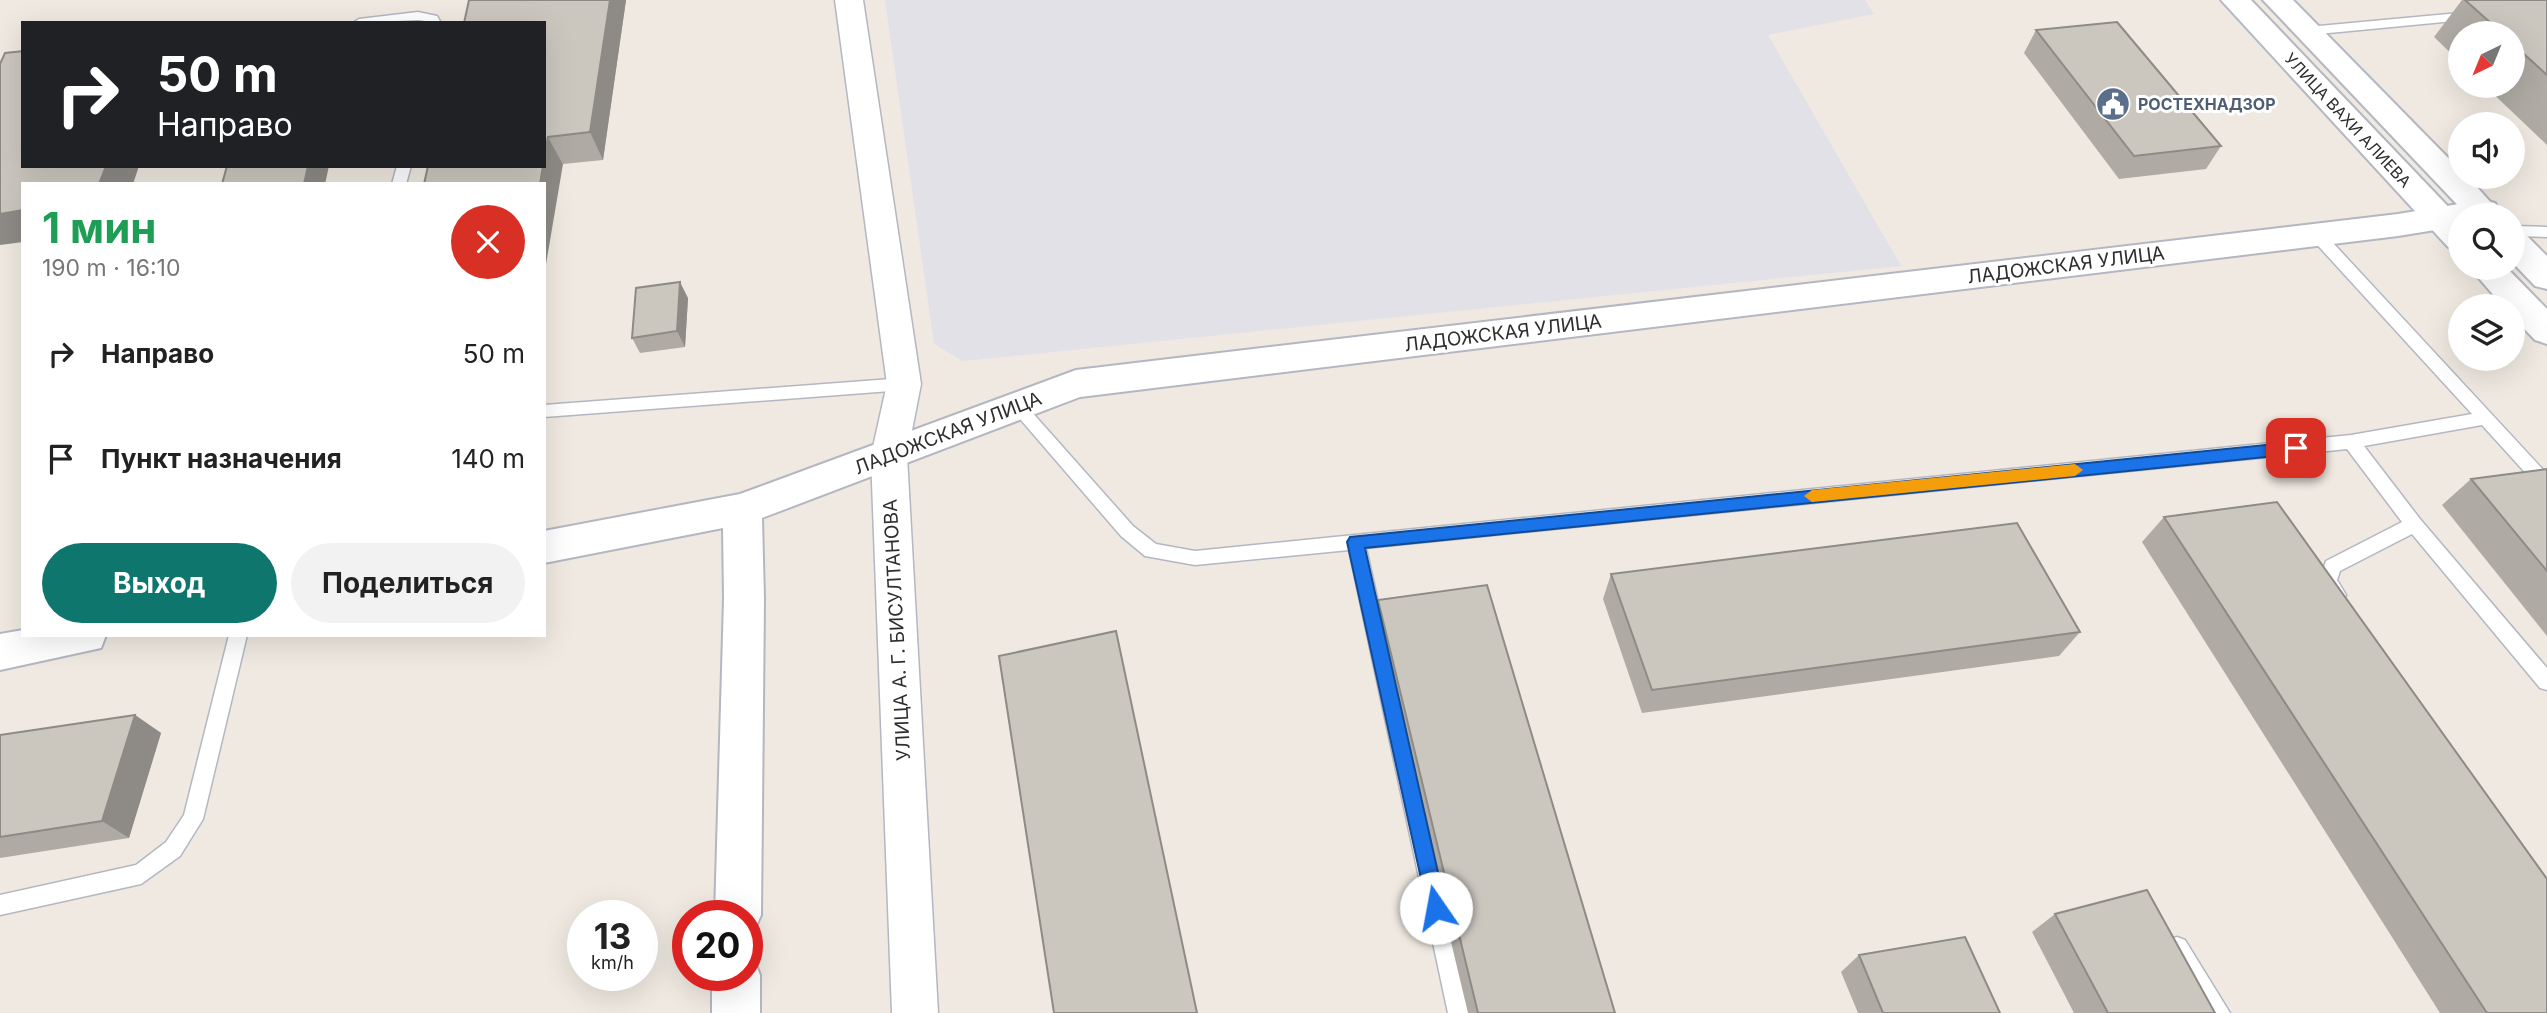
<!DOCTYPE html>
<html lang="ru">
<meta charset="utf-8">
<style>
:root{--surface:#fff;--page:#f2f2f2;--text:#222;--muted:#767676;--accent:#0f766e}
body{margin:0;font-family:Inter,sans-serif;background:var(--page);color:var(--text);height:100vh;display:flex;flex-direction:column;font-size:26px;white-space:nowrap}
*{box-sizing:border-box;margin:0}
p{font-size:23px;color:var(--muted)}
.icon{flex:none;width:38px;height:38px;fill:none;stroke:currentColor;stroke-width:2;stroke-linecap:round;stroke-linejoin:round}
.map{position:relative;flex:1;overflow:hidden}
.sheet{position:absolute;left:21px;top:182px;width:525px;height:455px;display:flex;flex-direction:column;background:var(--surface);border-radius:0px;box-shadow:0 7px 28px #0002}
.sheet>*{flex:none}
.banner{position:absolute;left:21px;top:21px;width:525px;height:147px;border-radius:0px;box-shadow:0 7px 28px #0002;background:#202124;color:#fff;overflow:hidden}
.needle{width:46px;rotate:223deg}
.controls{position:absolute;left:2448px;top:21px;display:grid;gap:14px}
.controls a{display:grid;place-items:center;width:77px;height:77px;border-radius:50%;background:var(--surface);box-shadow:0 7px 28px #0002;font-size:35px}
.speed{position:absolute;left:567px;top:900px;display:flex;gap:14px;font-size:35px;font-weight:700;text-align:center}
.speed>*{display:grid;place-content:center;width:91px;height:91px;border-radius:50%;background:var(--surface);box-shadow:0 7px 28px #0002;line-height:1}
.speed small{font-size:18px;font-weight:400}
.speed .limit{border:10px solid #d22;background:#fff;color:#111}
.pin{position:absolute;display:grid;place-items:center;width:60px;height:60px;color:#fff;margin:-30px;border-radius:14px;box-shadow:0 4px 10px #0006}
.me{position:absolute;width:77px;margin:-38px;rotate:348deg;stroke-linejoin:round;filter:drop-shadow(0 0 5px #0008)}
.turn{display:flex;align-items:center;gap:24px;height:147px;padding:0 21px;font-size:32px}
.turn .icon{width:91px;height:91px;stroke-width:2.5}
.turn b{display:block;font-size:49px;line-height:60px}
.round{display:grid;place-items:center;flex:none;width:74px;height:74px;border-radius:37px;background:var(--page)}
.headline{display:flex;align-items:center;justify-content:space-between;height:119px;padding:0 21px}
h1{font-size:42px;font-weight:700;line-height:52px;color:#1e9e55}
.cta{display:flex;gap:14px;margin-top:auto;padding:14px 21px}
.cta a{flex:1;height:80px;border-radius:42px;background:var(--accent);color:#fff;font-size:28px;font-weight:700;line-height:80px;text-align:center}
.cta a+a{background:var(--page);color:var(--text)}
ul{padding:0;list-style:none}
li{display:flex;align-items:center;gap:21px;height:105px;padding:0 21px}
li div{flex:1}
li b{display:block;font-size:26px}
li em{font-style:normal}
.map>svg:first-child{display:block}
</style>
<div class="map">
<svg width="2547" height="1013" viewBox="0 0 2547 1013">
<rect width="100%" height="100%" fill="#efe9e1"/>
<!-- industrial -->
<path fill="#e3e1e8" d="M885 0H1865L1874 14 1768 35 1901 266 963 361 934 344Z"/>
<g fill="none" stroke-linecap="round" stroke-linejoin="round">
<!-- service casing -->
<g stroke="#b4b7c1" stroke-width="3">
<path id="service" d="M418 12 437 16 441 23 418 20 353 23 359 19Z
M2470 12 2475 13V19L2308 35 2301 31 2308 27Z
M397 166H411L406 184H392Z
M2513 226 2547 227V237L2513 236Z
M2316 229 2321 230 2547 474V492L2541 490 2482 425 2364 446 2420 519 2547 668V690L2540 688 2412 534 2340 571 2337 580 2346 595 2343 600C2330 605 2324 592 2319 581L2326 561 2402 522 2347 449 1366 548 1470 1013H1448L1349 550 1195 565 1145 556 1121 536 1008 405 1016 399 1022 401 1133 526 1156 544 1195 551 2351 435 2472 414 2311 238 2308 234 2311 230Z
M904 378 912 384 904 390 544 417V405Z
M229 635H247L203 819 180 856 141 884 0 915V895L136 865 166 842 184 815Z
M2177 937 2185 940 2230 1013H2206L2166 948 2169 940Z"/>
</g>
<!-- minor casing -->
<g stroke="#b4b7c1" stroke-width="3">
<path id="minor" d="M835 0H863L921 384 907 456 938 1013H892L871 456 887 384Z"/>
</g>
<!-- tertiary casing -->
<g stroke="#b4b7c1" stroke-width="4">
<path id="tertiary" d="M2483 200 2495 203 2499 211 2497 215H2460V226L2398 236 1080 397 762 518 764 599 761 915 754 931 747 934V915H715L724 599 723 528 544 563V531L740 494 1076 370 2398 214Z
M23 630V635H106L101 648 0 670V634Z
M747 956 753 958 760 975V1013H712V975H747Z"/>
</g>
<!-- secondary casing -->
<g stroke="#b4b7c1" stroke-width="4">
<path id="secondary" d="M2221 0H2251L2460 219V250L2448 247Z
M2263 0H2293L2460 170V177H2468L2502 215H2467Z
M2513 230 2525 234 2547 256V289L2535 286 2513 263Z
M2470 268H2507L2547 309V344L2535 340 2513 317V306H2503Z"/>
</g>
<!-- service -->
<use href="#service" fill="#fff" fill-rule="evenodd"/>
<!-- minor -->
<use href="#minor" fill="#fff" fill-rule="evenodd"/>
<!-- tertiary -->
<use href="#tertiary" fill="#fff" fill-rule="evenodd"/>
<!-- secondary -->
<use href="#secondary" fill="#fff" fill-rule="evenodd"/>
</g>
<!-- wall -->
<path fill="#afaba4" d="M469 0H626L603 160 563 164Z
M2462 0H2547V145L2485 86H2513V33H2460V62L2434 37Z
M2036 30 2221 146 2206 169 2119 179 2024 53Z
M688 298 685 347 640 353 632 338Z
M2547 469V636L2442 505 2471 479Z
M2164 517 2547 1013H2440L2142 542Z
M1611 574 2080 632 2059 656 1642 713 1603 599Z
M1378 600 1615 1013H1468L1375 624Z
M135 715 161 733 129 838 0 858V735Z
M2055 914 2215 1013H2074L2032 932Z
M1859 955 2000 1013H1858L1841 972Z"/>
<!-- shaded-wall -->
<path fill="#8e8b86" d="M610 0H626L603 160 590 132Z
M548 137 563 164 544 276V184H540L543 166H544V158Z
M106 166H139L133 184H99Z
M308 166H329L325 184H304Z
M23 210V242L0 245V214Z
M680 282 688 298 685 347 677 331Z
M135 715 161 733 129 838 102 821Z"/>
<!-- building -->
<path fill="#cbc7bf" stroke="#8e8b86" stroke-width="2" d="M469 0H610L590 132 548 137 544 158V23H464Z
M2465 0H2547V75L2513 44V33H2502Z
M2117 22 2221 146 2134 156 2036 30Z
M23 51V166H106L99 184H23V210L0 214V64L5 53Z
M227 166H308L304 184H222Z
M428 166H543L540 184H424Z
M680 282 677 331 632 338 636 288Z
M2547 469V571L2471 479Z
M2277 502 2547 879V1013H2487L2164 517Z
M2017 523 2080 632 1652 690 1611 574Z
M1487 585 1615 1013H1478L1378 600Z
M1116 631 1197 1013H1054L999 656Z
M135 715 102 821 0 837V735Z
M2147 890 2215 1013H2108L2055 914Z
M1965 937 2000 1013H1883L1859 955Z"/>
<!-- route -->
<path fill="#1a73e8" stroke="#114b97" stroke-width="2" d="M2296 442 2303 448 2296 454 1365 548 1446 908 1443 915 1436 918 1429 915 1347 542 1350 537Z"/>
<!-- slow -->
<path fill="#f59e0b" d="M2075 464 2083 470 2075 476 1812 502 1804 496 1812 490Z"/>
<!-- icons -->
<defs>
<g id="civic-disc" transform="scale(1.75)"><circle r="9.5" fill="#5c6f8a" stroke="#fff"/><path d="M-.6-6.5H3V-4.5H.6V-3L4-1V1h2V6H-6V1h2V-1L-.6-3ZM-1.2 2.5V6h2.4V2.5Z" fill="#fff"/></g>
</defs>
<g fill-rule="evenodd">
<use href="#civic-disc" x="2113" y="104"/>
</g>
<g text-anchor="middle" dominant-baseline="central" stroke-width="6" stroke-linejoin="round" paint-order="stroke">
<!-- far-service labels -->
<g font-size="16" font-weight="bold" fill="#4e5e75" stroke="#fff" text-anchor="start">
<text x="2138" y="104">РОСТЕХНАДЗОР</text>
</g>
<!-- far-street labels -->
<g font-size="16" fill="#2e2e2e" stroke="#fff">
<text transform="translate(2348 120) rotate(47)">УЛИЦА ВАХИ АЛИЕВА</text>
</g>
<!-- street labels -->
<g font-size="19" fill="#2e2e2e" stroke="#fff">
<text transform="translate(2066 265) rotate(-7)">ЛАДОЖСКАЯ УЛИЦА</text>
<text transform="translate(1503 333) rotate(-7)">ЛАДОЖСКАЯ УЛИЦА</text>
<text transform="translate(948 433) rotate(-21)">ЛАДОЖСКАЯ УЛИЦА</text>
<text transform="translate(897 630) rotate(-93)">УЛИЦА А. Г. БИСУЛТАНОВА</text>
</g>
</g>
</svg>
<div class="controls">
<a><svg class="needle" viewBox="-14 -14 28 28"><path d="M0-13l5 13h-10z" fill="#e53935"/><path d="M0 13l5-13h-10z" fill="#767676"/></svg></a>
<a><svg class="icon" aria-label="sound" viewBox="0 0 24 24"><path d="M4 9h4l5-4v14l-5-4H4zM17 9q2 3 0 6"/></svg></a>
<a><svg class="icon" aria-label="search" viewBox="0 0 24 24"><circle cx="10" cy="10" r="6"/><path d="M15 15l6 6"/></svg></a>
<a><svg class="icon" aria-label="layers" viewBox="0 0 24 24"><path d="M12 4l9 5-9 5-9-5zM3 14l9 5 9-5"/></svg></a>
</div>
<div class="speed"><div>13<small>km/h</small></div><div class="limit">20</div></div>
<div class="pin" style="left:2296px;top:448px;background:#d93025"><svg class="icon" aria-label="arrive" viewBox="0 0 24 24"><path d="M6 21V4h12l-3 4 3 4H6"/></svg></div>
<svg class="me" style="left:1436px;top:908px" viewBox="-20 -20 40 40"><circle r="19" fill="#fff"/><path d="M0-13L10 11 0 6-10 11z" fill="#1a73e8"/></svg>
<div class="banner">
<div class="turn"><svg class="icon" aria-label="right" viewBox="0 0 24 24"><path d="M7 20v-9h11M14 6l5 5-5 5"/></svg><div><b>50 m</b>Направо</div></div>
</div>
<section class="sheet">
<div class="headline"><div><h1>1 мин</h1><p>190 m · 16:10</p></div><a class="round" style="background:#d93025;color:#fff"><svg class="icon" aria-label="close" viewBox="0 0 24 24"><path d="M6 6l12 12M18 6L6 18"/></svg></a></div>
<ul>
<li><svg class="icon" aria-label="right" viewBox="0 0 24 24"><path d="M7 20v-9h11M14 6l5 5-5 5"/></svg><div><b>Направо</b></div><em>50 m</em></li>
<li><svg class="icon" aria-label="arrive" viewBox="0 0 24 24"><path d="M6 21V4h12l-3 4 3 4H6"/></svg><div><b>Пункт назначения</b></div><em>140 m</em></li>
</ul>
<div class="cta"><a>Выход</a><a>Поделиться</a></div>
</section>
</div>
